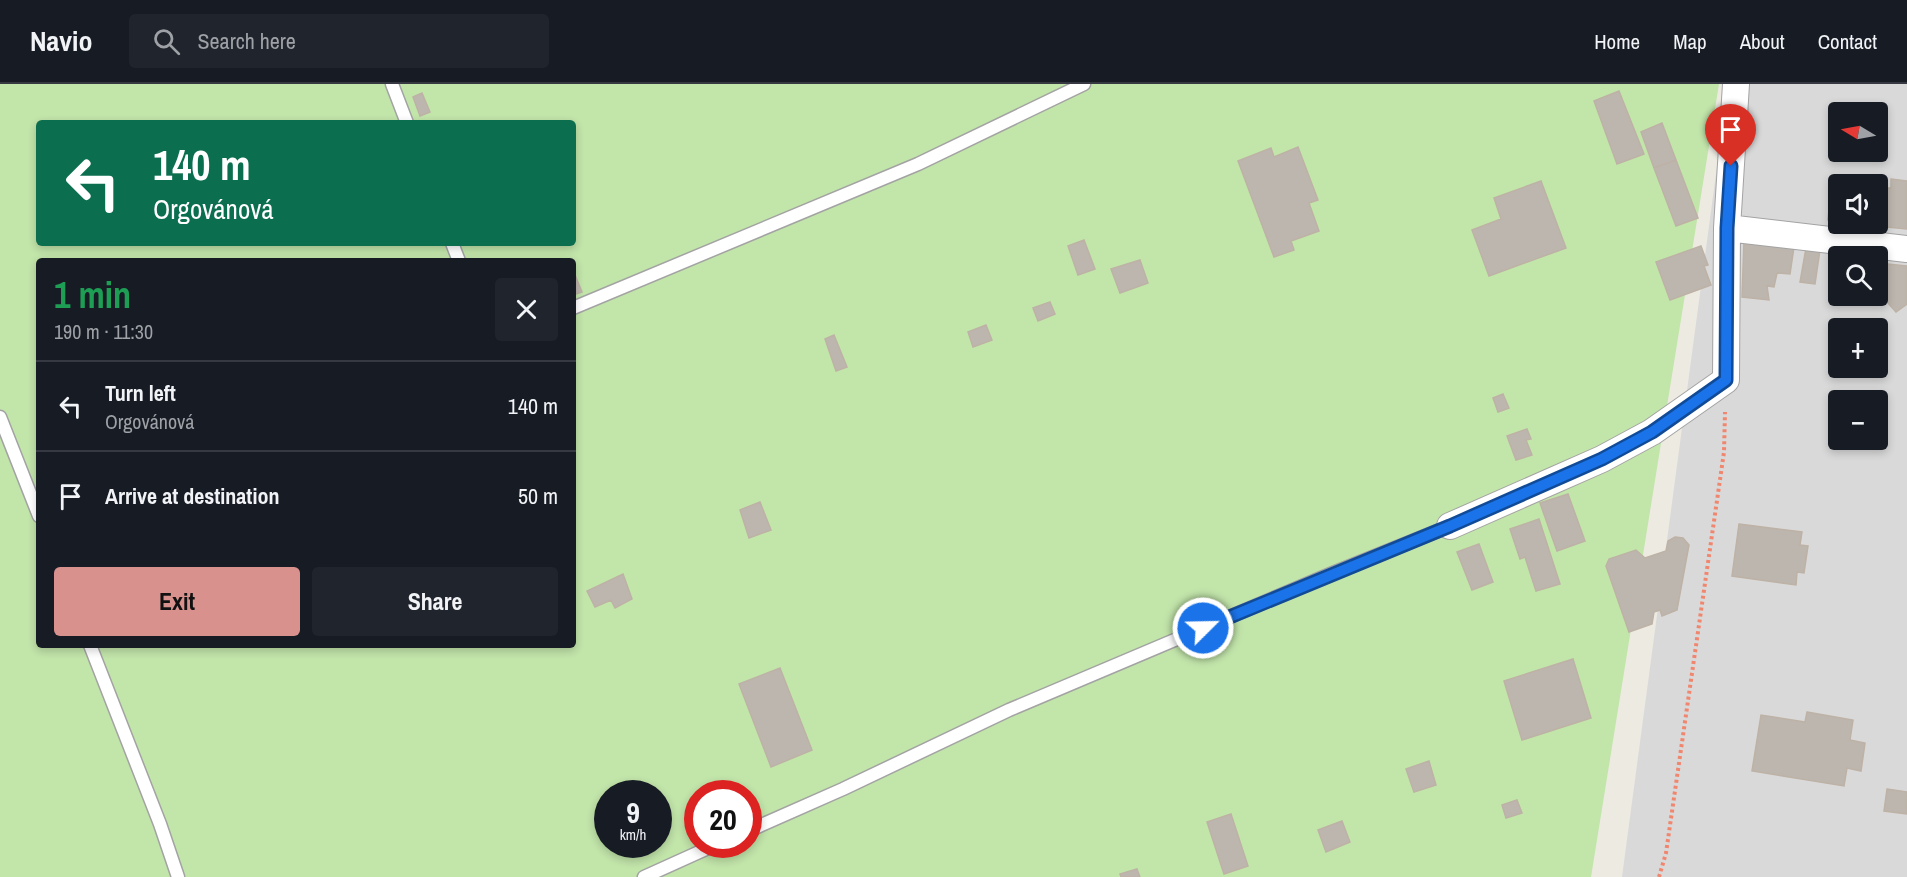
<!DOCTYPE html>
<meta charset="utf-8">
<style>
:root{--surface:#171b24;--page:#20242c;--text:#f1f3f6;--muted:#9ea1a6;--line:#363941;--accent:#d9918d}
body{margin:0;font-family:"Archivo Narrow",sans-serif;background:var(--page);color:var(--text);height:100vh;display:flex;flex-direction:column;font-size:22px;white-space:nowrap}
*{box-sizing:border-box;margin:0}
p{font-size:20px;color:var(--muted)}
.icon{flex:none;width:33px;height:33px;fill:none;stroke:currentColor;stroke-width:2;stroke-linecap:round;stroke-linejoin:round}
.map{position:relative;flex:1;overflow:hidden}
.sheet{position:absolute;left:36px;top:174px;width:540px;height:390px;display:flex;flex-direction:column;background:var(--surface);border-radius:6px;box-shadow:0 3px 9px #0003}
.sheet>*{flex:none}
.banner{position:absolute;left:36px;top:36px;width:540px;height:126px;border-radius:6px;box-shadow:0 3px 9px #0003;background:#0b6e4f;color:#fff;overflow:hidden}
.needle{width:39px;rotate:280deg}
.tools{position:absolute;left:1828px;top:18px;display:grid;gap:12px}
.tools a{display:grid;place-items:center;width:60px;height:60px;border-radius:6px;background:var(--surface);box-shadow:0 3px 9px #0003;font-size:30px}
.speed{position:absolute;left:594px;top:696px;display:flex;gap:12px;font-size:30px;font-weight:700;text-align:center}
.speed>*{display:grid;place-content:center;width:78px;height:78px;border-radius:50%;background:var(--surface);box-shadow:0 3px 9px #0003;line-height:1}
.speed small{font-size:15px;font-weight:400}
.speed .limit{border:9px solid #d22;background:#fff;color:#111}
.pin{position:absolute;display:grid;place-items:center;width:51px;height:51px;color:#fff;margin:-62px -26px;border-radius:50% 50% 50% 0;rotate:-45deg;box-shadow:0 0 6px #0007}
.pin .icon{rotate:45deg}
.me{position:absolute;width:66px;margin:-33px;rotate:67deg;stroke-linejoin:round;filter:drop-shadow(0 0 4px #0008)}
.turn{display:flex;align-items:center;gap:21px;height:126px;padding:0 18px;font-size:27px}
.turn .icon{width:78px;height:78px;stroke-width:2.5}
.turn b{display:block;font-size:42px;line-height:51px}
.round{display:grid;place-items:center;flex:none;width:63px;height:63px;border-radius:6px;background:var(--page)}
.summary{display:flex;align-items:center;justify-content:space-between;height:102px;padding:0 18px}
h1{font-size:36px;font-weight:800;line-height:45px;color:#1e9e55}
.action{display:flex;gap:12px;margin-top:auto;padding:12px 18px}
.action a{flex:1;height:69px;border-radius:6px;background:var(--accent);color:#111;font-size:24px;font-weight:800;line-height:69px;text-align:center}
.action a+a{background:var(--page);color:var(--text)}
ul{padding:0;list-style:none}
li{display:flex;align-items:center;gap:18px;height:90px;padding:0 18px;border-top:2px solid var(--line)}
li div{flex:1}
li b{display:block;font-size:22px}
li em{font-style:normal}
header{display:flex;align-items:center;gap:36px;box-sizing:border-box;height:84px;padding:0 30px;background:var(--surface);border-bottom:2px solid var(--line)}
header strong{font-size:28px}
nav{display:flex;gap:33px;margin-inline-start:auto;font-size:21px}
.search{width:420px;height:54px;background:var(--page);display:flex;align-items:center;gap:15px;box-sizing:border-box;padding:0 21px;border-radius:6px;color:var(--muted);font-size:22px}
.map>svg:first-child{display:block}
</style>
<header>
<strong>Navio</strong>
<div class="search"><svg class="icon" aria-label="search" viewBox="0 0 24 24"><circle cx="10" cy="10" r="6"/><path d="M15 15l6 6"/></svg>Search here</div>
<nav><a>Home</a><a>Map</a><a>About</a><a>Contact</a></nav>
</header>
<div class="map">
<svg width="1907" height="793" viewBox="0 0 1907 793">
<rect width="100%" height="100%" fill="#edeae2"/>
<!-- residential -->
<path fill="#dad9d9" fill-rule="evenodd" d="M1728 0H1907V793H1622ZM1839 28H1878V68H1839ZM1839 100H1878V140H1839ZM1839 172H1878V212H1839ZM1839 244H1878V284H1839ZM1839 316H1878V356H1839Z"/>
<!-- grass -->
<path fill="#c2e5aa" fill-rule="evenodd" d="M0 0H1719L1591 793H0ZM39 39H573V159H39ZM39 177H573V561H39ZM608 710H658V760H608ZM698 710H748V760H698Z"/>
<!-- building -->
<path fill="#bdb6af" stroke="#bdb2a5" stroke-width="1.5" d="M1619 7 1644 70 1617 80 1594 17Z
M422 9 430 28 420 32 413 13Z
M1662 39 1676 76 1654 84 1641 48Z
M1298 63 1318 116 1309 119 1319 147 1291 157 1294 166 1274 173 1238 77 1271 64 1274 73Z
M1676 76 1698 134 1676 142 1654 84Z
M1891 95 1907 97V145L1855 140H1878V111H1883L1884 104H1891Z
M1541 97 1566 164 1489 192 1472 146 1501 135 1494 114Z
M1831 105 1839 106V138L1828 136Z
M1084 156 1095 185 1078 191 1068 162Z
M1744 157 1794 163 1790 190 1777 189 1774 203 1767 202 1769 216 1742 213Z
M1701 162 1708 181 1704 182 1711 201 1670 216 1656 178Z
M1806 164 1820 166 1815 200 1800 198Z
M1140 176 1148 199 1120 209 1111 185Z
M1878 179 1907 182V220L1896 228 1887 218 1845 213 1878 212Z
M573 186 582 208 573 211Z
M1050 218 1055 230 1038 237 1033 224Z
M986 241 992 256 973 263 968 248Z
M834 251 847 283 836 287 825 255Z
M1503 310 1509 324 1498 328 1493 314Z
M1527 345 1531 355 1526 356 1532 371 1516 376 1507 352Z
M1568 410 1585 457 1557 467 1540 419Z
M760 418 771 446 749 454 740 426Z
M1539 435 1560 500 1536 507 1525 473 1520 475 1510 445Z
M1739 440 1802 448 1800 461 1808 462 1804 489 1797 488 1796 501 1732 492Z
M1675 453 1683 454 1689 461 1677 526 1662 532 1660 526 1654 528 1652 540 1629 548 1606 482 1609 475 1636 466 1645 474 1666 467 1668 457Z
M1479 460 1493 498 1472 506 1457 468Z
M623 490 632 515 615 524 611 516 595 523 587 507Z
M1573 575 1591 634 1522 656 1504 597Z
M780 584 812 666 771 683 739 600Z
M1807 628 1853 636 1850 656 1865 659 1861 687 1847 684 1844 702 1752 687 1761 631 1805 638Z
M1429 677 1436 701 1414 708 1406 685Z
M1887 705 1907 708V730L1884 727Z
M1517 716 1522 729 1506 734 1502 721Z
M1231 730 1248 782 1224 790 1207 738Z
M1342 737 1350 758 1326 768 1318 746Z
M1137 785 1140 793H1121L1120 790Z"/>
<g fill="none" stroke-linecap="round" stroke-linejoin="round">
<!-- lane casing -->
<g stroke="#a3a3a3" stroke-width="15">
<path id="lane" d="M392 0 407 39
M452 159 459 177
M573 224 918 80 1084 0
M0 333 39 432
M90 561 160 740 178 793
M748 747 843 705 1009 626 1333 489 1450 442
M644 793 717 760"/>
</g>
<!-- street casing -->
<g stroke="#a3a3a3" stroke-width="28">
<path id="street" d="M1727 144 1907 165
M1450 442 1602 375 1652 348 1726 296 1727 144 1736 0"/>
</g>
<!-- path -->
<path stroke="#f1866f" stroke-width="4" stroke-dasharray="3 3" stroke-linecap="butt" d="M1659 793 1666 769 1724 368 1725 328"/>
<!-- lane -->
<use href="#lane" stroke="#fff" stroke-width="12"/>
<!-- street -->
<use href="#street" stroke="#fff" stroke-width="26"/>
</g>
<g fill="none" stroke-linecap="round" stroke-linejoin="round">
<!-- route casing -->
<g stroke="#114b97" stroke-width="15">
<path id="route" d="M1203 544 1450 442 1602 375 1652 348 1726 296 1727 144 1731 82"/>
</g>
<!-- route -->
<use href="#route" stroke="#1a73e8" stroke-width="10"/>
</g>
</svg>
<div class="tools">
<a><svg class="needle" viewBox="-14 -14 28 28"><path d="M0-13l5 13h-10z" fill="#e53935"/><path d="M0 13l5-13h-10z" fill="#9ea1a6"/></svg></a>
<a><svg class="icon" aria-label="sound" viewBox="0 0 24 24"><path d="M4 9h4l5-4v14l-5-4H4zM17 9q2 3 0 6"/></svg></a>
<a><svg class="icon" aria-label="search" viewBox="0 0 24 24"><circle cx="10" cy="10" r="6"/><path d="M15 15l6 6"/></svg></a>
<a>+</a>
<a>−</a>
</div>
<div class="speed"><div>9<small>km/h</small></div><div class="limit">20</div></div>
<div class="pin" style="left:1731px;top:82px;background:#d93025"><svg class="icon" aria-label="arrive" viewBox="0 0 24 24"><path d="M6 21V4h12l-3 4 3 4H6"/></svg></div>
<svg class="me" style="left:1203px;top:544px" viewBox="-20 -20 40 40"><circle r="17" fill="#1a73e8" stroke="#fff" stroke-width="3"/><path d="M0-11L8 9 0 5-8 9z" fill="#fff"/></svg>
<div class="banner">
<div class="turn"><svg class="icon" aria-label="left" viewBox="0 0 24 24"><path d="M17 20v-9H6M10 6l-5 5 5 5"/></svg><div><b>140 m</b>Orgovánová</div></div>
</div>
<section class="sheet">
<div class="summary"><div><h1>1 min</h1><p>190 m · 11:30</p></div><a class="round"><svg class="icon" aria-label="close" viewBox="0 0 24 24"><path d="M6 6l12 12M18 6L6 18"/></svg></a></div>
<ul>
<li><svg class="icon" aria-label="left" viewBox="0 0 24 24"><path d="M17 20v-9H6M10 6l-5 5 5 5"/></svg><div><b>Turn left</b><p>Orgovánová</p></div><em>140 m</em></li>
<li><svg class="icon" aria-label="arrive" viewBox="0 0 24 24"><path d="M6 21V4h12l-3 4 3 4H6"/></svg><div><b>Arrive at destination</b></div><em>50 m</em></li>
</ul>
<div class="action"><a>Exit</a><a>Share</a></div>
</section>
</div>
